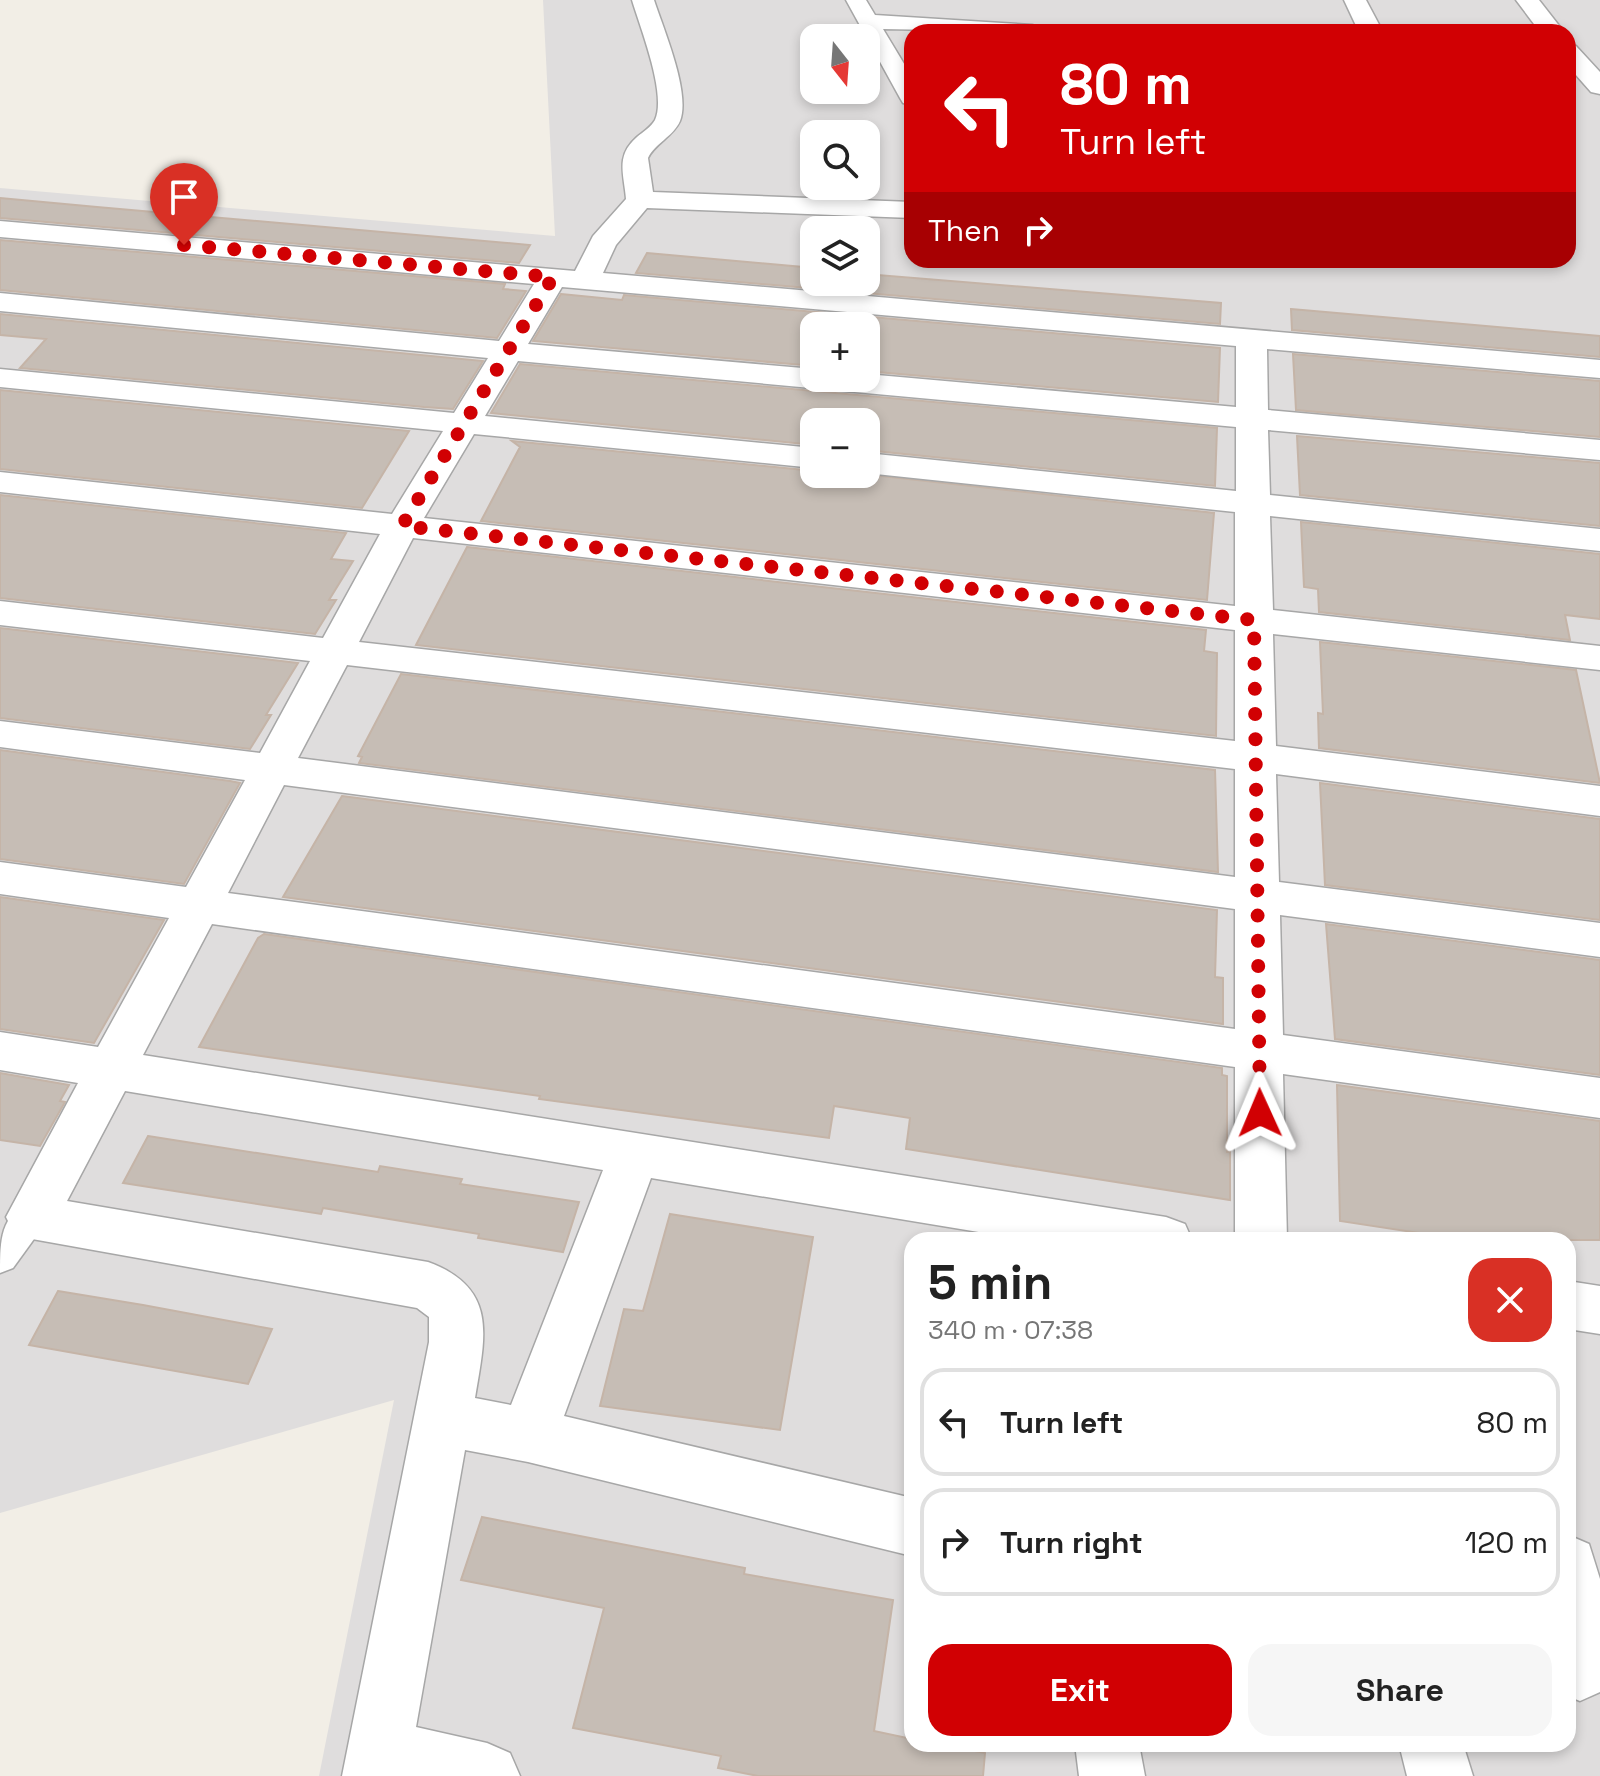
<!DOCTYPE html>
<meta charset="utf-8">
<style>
:root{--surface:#fff;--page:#f6f6f6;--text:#222;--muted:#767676;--line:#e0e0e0;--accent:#d10003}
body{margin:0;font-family:"Space Grotesk",sans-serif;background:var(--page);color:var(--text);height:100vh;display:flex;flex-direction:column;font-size:30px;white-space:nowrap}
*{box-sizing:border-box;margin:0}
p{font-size:26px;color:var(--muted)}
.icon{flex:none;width:44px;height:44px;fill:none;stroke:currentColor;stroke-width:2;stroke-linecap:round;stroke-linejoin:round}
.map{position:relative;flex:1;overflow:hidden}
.details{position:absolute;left:904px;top:1232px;width:672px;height:520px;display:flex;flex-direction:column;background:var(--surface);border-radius:24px;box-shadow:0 4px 12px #0003}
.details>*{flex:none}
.guide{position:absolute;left:904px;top:24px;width:672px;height:244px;border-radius:24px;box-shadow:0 4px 12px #0003;background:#d10003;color:#fff;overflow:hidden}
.needle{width:52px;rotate:163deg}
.tools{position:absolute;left:800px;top:24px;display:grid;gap:16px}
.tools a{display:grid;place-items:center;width:80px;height:80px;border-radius:16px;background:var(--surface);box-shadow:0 4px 12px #0003;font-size:40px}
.pin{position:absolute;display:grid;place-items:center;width:68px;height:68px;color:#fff;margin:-82px -34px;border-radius:50% 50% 50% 0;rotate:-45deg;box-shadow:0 0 8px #0007}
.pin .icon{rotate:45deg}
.me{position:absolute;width:88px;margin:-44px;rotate:359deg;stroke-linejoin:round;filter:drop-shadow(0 0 6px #0008)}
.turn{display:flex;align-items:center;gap:28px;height:168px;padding:0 24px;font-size:36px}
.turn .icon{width:104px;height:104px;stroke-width:2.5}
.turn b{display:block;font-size:56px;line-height:68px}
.then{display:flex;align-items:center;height:76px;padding:0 24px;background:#0003;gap:16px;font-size:30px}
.round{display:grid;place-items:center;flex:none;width:84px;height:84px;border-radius:24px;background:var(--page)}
.summary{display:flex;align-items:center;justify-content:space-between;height:136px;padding:0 24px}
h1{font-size:48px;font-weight:700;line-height:60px}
.cta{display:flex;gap:16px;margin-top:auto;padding:16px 24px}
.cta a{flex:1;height:92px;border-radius:24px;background:var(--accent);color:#fff;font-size:32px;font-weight:700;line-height:92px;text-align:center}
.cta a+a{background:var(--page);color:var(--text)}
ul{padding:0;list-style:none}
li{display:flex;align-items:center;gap:24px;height:108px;margin:0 16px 12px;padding:0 8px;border:4px solid var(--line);border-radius:24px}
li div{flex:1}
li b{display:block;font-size:30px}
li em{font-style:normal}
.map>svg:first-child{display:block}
</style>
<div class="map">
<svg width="1600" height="1776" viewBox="0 0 1600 1776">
<rect width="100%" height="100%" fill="#f2eee6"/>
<!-- residential -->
<path fill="#dfdddd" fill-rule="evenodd" d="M543 0H1600V1776H319L394 1400 0 1513V188L555 236ZM912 32H1568V260H912ZM814 38H866V90H814ZM814 134H866V186H814ZM814 230H866V282H814ZM814 326H866V378H814ZM814 422H866V474H814ZM912 1240H1568V1744H912Z"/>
<!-- building -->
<path fill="#c6bdb5" stroke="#c5b4a7" stroke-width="2" d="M0 198 97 207 530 245 519 263 0 218Z
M0 240 505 284 503 289 526 291 497 338 0 290Z
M647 253 814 268V282H866V274L1221 303 1220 324 636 273Z
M561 294 622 300 624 295 1220 348 1218 402 866 371V326H814V366L533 341Z
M1291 309 1600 336V357L1292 330Z
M0 314 483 361 453 409 424 407 20 368 46 339 0 335Z
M1293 354 1600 381V437L1296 410Z
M520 364 1217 428 1215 486 866 450V422H814V445L491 413Z
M0 390 409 431 362 508 0 469Z
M1297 436 1600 463V526L1300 495Z
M512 441 814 471V474H863L1214 513 1207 600 481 521 520 447Z
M0 495 346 533 331 559 353 561 329 600H336L315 634 0 598Z
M1301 522 1600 554V619L1565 615 1570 640 1319 612 1318 589 1304 587Z
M467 547 1206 630 1204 651 1217 653 1216 736 416 645Z
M0 628 298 663 266 715H271L250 749 0 718Z
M1320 642 1576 670 1600 783 1319 748 1318 713 1323 714Z
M401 674 1215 770 1218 872 359 763 362 757 358 756Z
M0 750 230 781 240 783 184 884 0 859Z
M1320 783 1600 819V920L1325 885Z
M342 796 1217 910 1215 977 1223 978V1024L283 897Z
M0 897 164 920 94 1043 0 1029Z
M1326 924 1600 960V1075L1335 1039Z
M264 934 1222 1068V1075L1227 1076V1152H1230V1200L906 1149 910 1118 834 1106 829 1138 539 1099 540 1096 199 1047 258 938Z
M0 1073 69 1085 60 1101 65 1102 40 1146 0 1140Z
M1337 1085 1600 1121V1240H1465L1340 1221Z
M148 1136 378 1172 380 1166 462 1179 460 1184 579 1202 563 1252 478 1238 479 1234 323 1208 321 1214 123 1183Z
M670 1214 813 1237 780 1430 600 1406 624 1309 643 1311Z
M58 1291 143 1305 272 1329 248 1384 29 1345Z
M482 1517 745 1568 744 1574 893 1600 874 1731 912 1739V1744H939L985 1753 983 1776H758L718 1768 721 1756 573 1728 604 1608 461 1580Z"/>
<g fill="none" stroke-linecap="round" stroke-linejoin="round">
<!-- service casing -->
<g stroke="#a7a7a7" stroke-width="3">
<path id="service" d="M32 1202 45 1206 50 1217 13 1268 0 1273C0 1241 0 1214 32 1202Z"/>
</g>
<!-- minor casing -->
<g stroke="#a7a7a7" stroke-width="3">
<path id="minor" d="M632 0H654C663 28 691 93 680 121 673 137 655 143 648 158L653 192 912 202V218L647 208 616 245 603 273 1600 360V378L1267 349 1268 410 1600 440V460L1268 430 1270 495 1600 529V551L1270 516 1273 610 1600 646V670L1273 634 1276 746 1600 786V816L1276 774 1279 882 1600 923V957L1280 915 1283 1035 1600 1078V1118L1283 1074 1287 1240H1235V1067L212 924 143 1055 1166 1217 1185 1224 1192 1240H1027L651 1178 564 1416 912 1498V1556L528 1462 465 1450 416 1727 487 1743 510 1753 520 1776H342L429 1342V1317L417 1308 32 1239 14 1233 6 1217 78 1083 0 1070V1032L98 1047 169 918 0 894V862L186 887 245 780 0 747V721L260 753 310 661 0 625V601L323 638 380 534 0 492V472L392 514 443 431 0 387V369L454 413 488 358 0 311V293L499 341 534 284 0 237V221L575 271 593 236 626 199C624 174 615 156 637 137 643 132 651 127 655 120 667 94 640 27 632 0ZM562 287 1236 346V407L866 374V378H814V369L528 344ZM518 361 1236 427V491L866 453V473L1235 512V606L424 518 474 434 814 468V448L485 416ZM413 538 1235 630V741L359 642ZM347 665 1235 769V877L298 758ZM284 785 1235 909V1029L228 893ZM125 1091 603 1170 511 1405 475 1398C485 1337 499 1288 428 1262L67 1201Z
M846 0H866L875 15 1032 25 1040 27 1044 32 883 29 912 77V105L903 103 900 98Z
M1344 0H1366L1383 32H1359Z
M1516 0H1539L1564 32H1540Z
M1568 44 1576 46 1600 72V94L1591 92 1568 66Z
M1568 1281 1600 1286V1334L1568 1329Z
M1568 1535 1589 1544 1600 1579V1692L1580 1701 1568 1696Z
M1075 1744H1139L1145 1776H1079Z
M1399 1744H1463L1473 1776H1407Z"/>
</g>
<!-- service -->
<use href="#service" fill="#fff" fill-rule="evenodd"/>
<!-- minor -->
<use href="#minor" fill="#fff" fill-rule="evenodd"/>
</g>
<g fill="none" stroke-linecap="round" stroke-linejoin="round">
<!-- route -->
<path stroke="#d10003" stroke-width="14" stroke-dasharray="0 25.2" d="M184 245 553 277 402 526 1254 620 1260 1113"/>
</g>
</svg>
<div class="tools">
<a><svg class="needle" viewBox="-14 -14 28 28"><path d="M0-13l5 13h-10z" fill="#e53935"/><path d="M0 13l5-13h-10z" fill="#767676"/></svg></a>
<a><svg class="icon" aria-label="search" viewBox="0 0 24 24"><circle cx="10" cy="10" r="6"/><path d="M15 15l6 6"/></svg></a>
<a><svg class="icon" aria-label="layers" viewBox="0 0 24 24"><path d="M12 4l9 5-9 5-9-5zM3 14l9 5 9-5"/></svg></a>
<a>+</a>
<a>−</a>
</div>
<div class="pin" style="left:184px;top:245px;background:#d93025"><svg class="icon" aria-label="arrive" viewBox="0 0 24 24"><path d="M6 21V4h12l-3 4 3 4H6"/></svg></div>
<svg class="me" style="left:1260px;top:1113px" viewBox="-20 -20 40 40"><path d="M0-17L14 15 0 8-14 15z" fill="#d10003" stroke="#fff" stroke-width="4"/></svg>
<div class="guide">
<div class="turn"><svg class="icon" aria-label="left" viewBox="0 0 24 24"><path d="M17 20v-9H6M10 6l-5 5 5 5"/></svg><div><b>80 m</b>Turn left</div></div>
<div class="then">Then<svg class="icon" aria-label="right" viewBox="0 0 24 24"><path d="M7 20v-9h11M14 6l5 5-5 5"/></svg></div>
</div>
<section class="details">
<div class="summary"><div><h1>5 min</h1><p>340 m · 07:38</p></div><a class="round" style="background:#d93025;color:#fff"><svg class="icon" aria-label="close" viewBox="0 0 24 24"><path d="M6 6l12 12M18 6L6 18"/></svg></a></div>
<ul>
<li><svg class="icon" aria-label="left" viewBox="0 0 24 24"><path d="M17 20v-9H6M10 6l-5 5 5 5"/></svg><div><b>Turn left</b></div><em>80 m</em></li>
<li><svg class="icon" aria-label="right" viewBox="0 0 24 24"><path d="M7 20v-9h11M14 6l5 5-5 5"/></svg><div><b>Turn right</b></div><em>120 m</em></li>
</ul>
<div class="cta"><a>Exit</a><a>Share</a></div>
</section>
</div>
